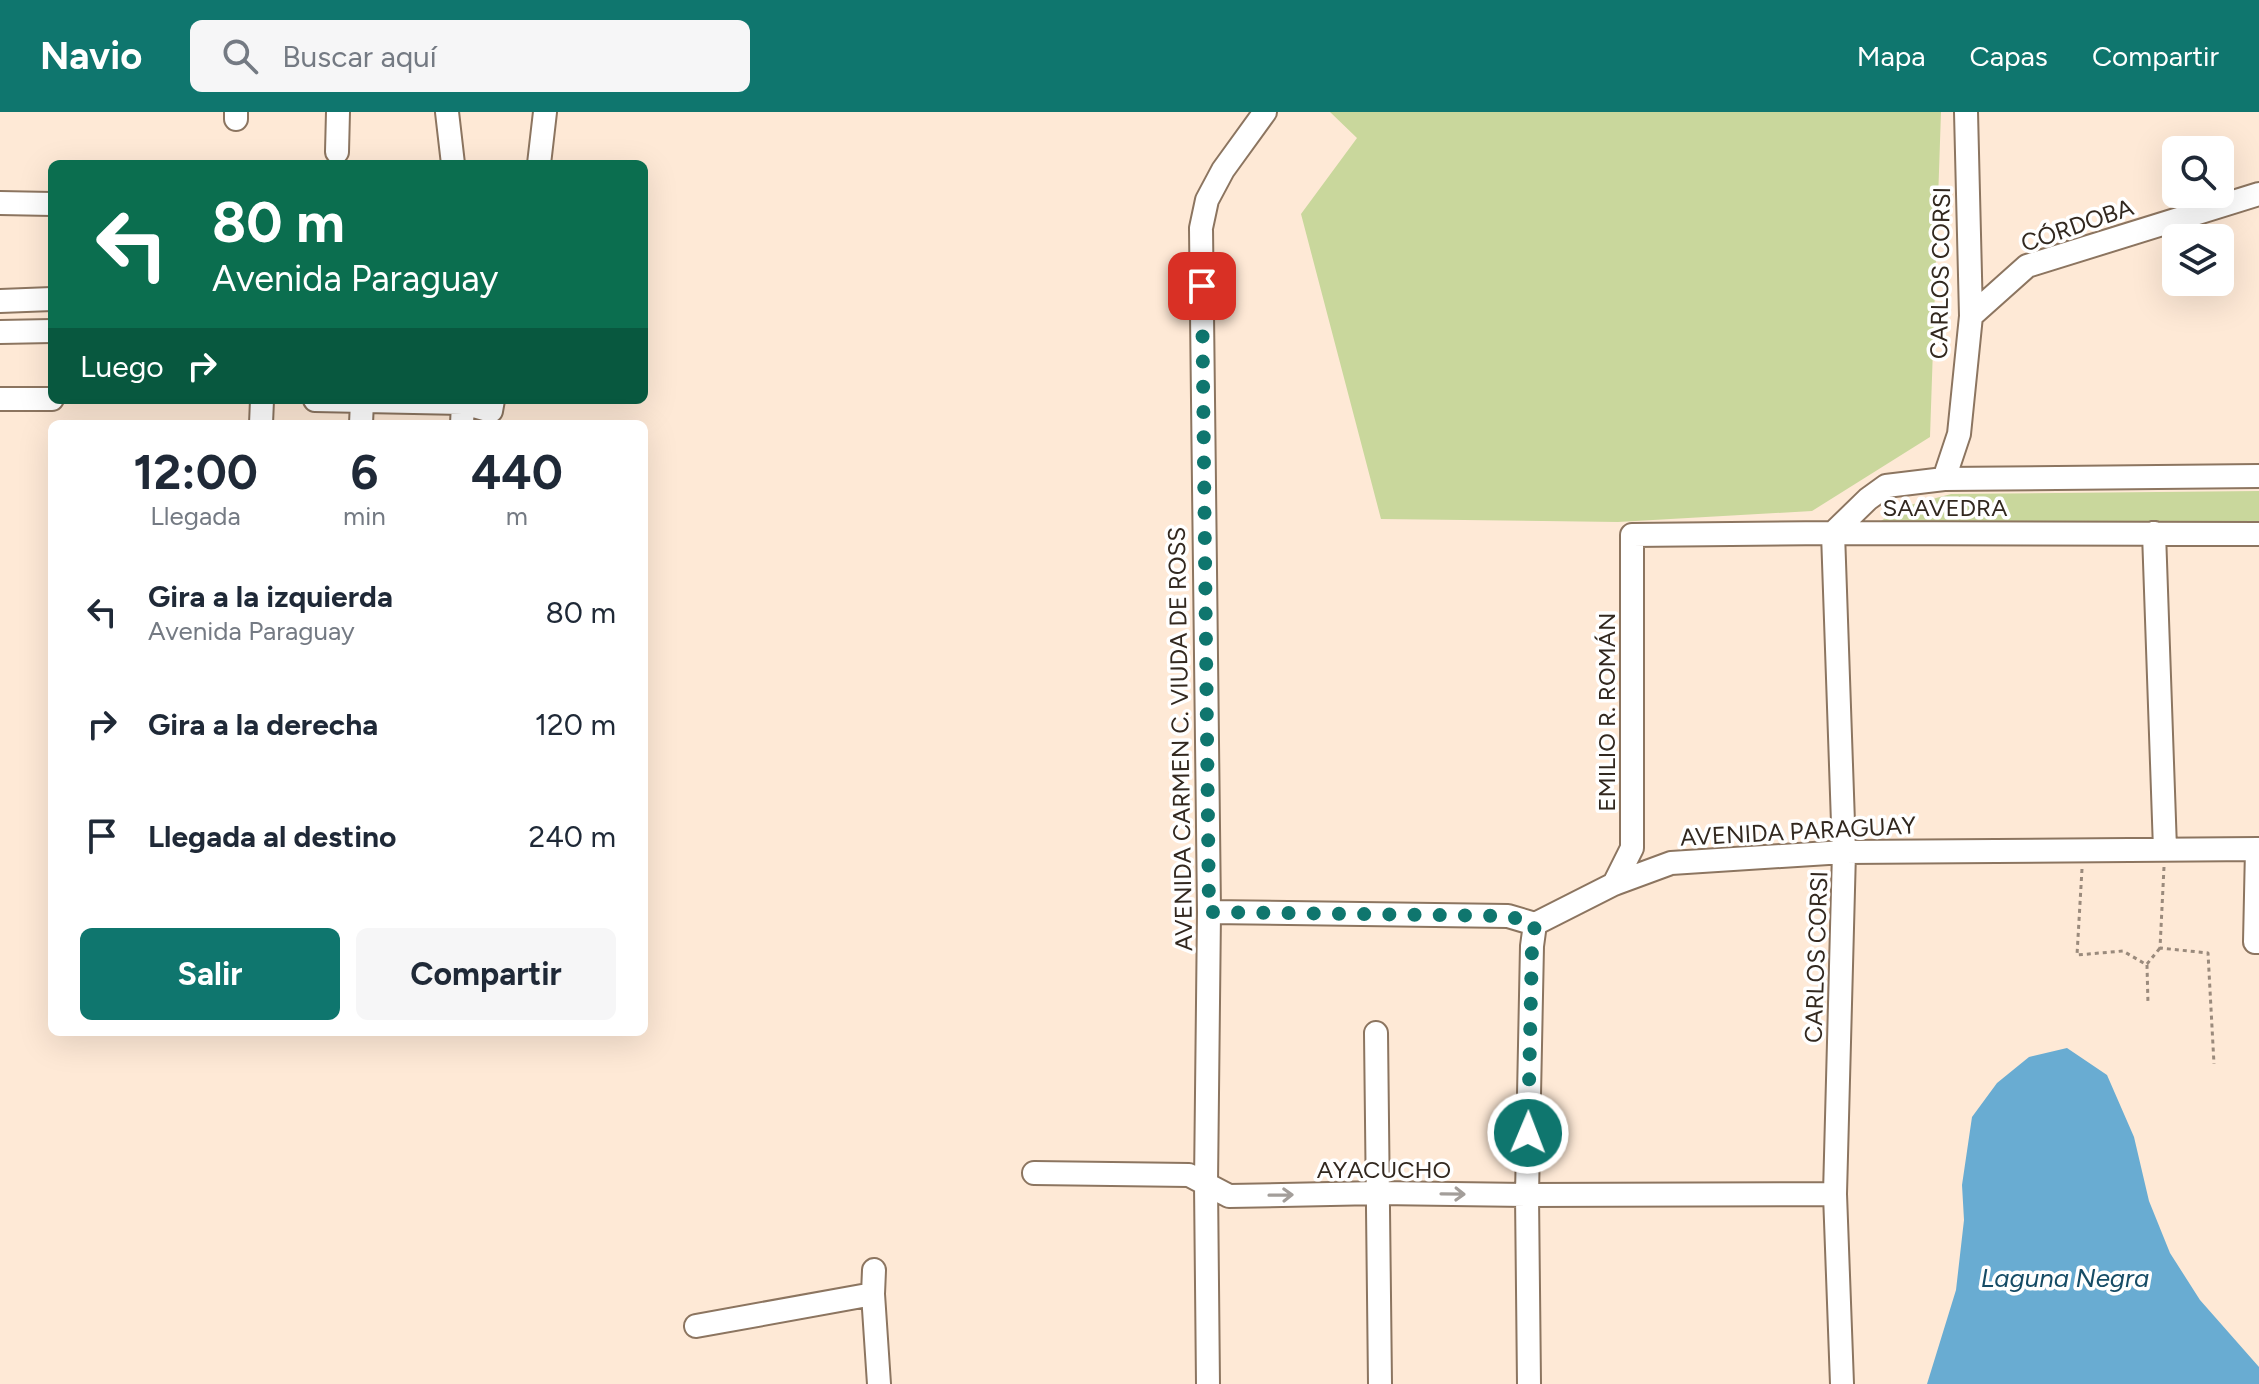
<!DOCTYPE html>
<html lang="es">
<meta charset="utf-8">
<style>
:root{--surface:#fff;--page:#f6f6f7;--text:#1f2937;--muted:#747a83;--accent:#0f766e}
body{margin:0;font-family:Figtree,sans-serif;background:var(--page);color:var(--text);height:100vh;display:flex;flex-direction:column;font-size:30px;white-space:nowrap}
*{box-sizing:border-box;margin:0}
p{font-size:26px;color:var(--muted)}
.icon{flex:none;width:44px;height:44px;fill:none;stroke:currentColor;stroke-width:2;stroke-linecap:round;stroke-linejoin:round}
.map{position:relative;flex:1;overflow:hidden}
.side{position:absolute;left:48px;top:308px;width:600px;height:616px;display:flex;flex-direction:column;background:var(--surface);border-radius:12px;box-shadow:0 8px 32px #0002}
.side>*{flex:none}
.banner{position:absolute;left:48px;top:48px;width:600px;height:244px;border-radius:12px;box-shadow:0 8px 32px #0002;background:#0b6e4f;color:#fff;overflow:hidden}
.tools{position:absolute;left:2162px;top:24px;display:grid;gap:16px}
.tools a{display:grid;place-items:center;width:72px;height:72px;border-radius:12px;background:var(--surface);box-shadow:0 8px 32px #0002;font-size:40px}
.pin{position:absolute;display:grid;place-items:center;width:68px;height:68px;color:#fff;margin:-34px;border-radius:16px;box-shadow:0 4px 12px #0006}
.me{position:absolute;width:88px;margin:-44px;rotate:1deg;stroke-linejoin:round;filter:drop-shadow(0 0 6px #0008)}
.turn{display:flex;align-items:center;gap:28px;height:168px;padding:0 32px;font-size:36px}
.turn .icon{width:104px;height:104px;stroke-width:2.5}
.turn b{display:block;font-size:56px;line-height:68px}
.then{display:flex;align-items:center;height:76px;padding:0 32px;background:#0003;gap:16px;font-size:30px}
.eta{display:flex;justify-content:space-evenly;align-items:center;height:136px;text-align:center}
.eta b{font-size:48px;font-weight:700;line-height:56px}
.action{display:flex;gap:16px;margin-top:auto;padding:16px 32px}
.action a{flex:1;height:92px;border-radius:12px;background:var(--accent);color:#fff;font-size:32px;font-weight:700;line-height:92px;text-align:center}
.action a+a{background:var(--page);color:var(--text)}
ul{padding:0;list-style:none}
li{display:flex;align-items:center;gap:24px;height:112px;padding:0 32px}
li div{flex:1}
li b{display:block;font-size:30px}
li em{font-style:normal}
header{display:flex;align-items:center;gap:48px;box-sizing:border-box;height:112px;padding:0 40px;background:var(--accent);color:#fff}
header strong{font-size:38px}
nav{display:flex;gap:44px;margin-inline-start:auto;font-size:28px}
.search{width:560px;height:72px;background:var(--page);display:flex;align-items:center;gap:20px;box-sizing:border-box;padding:0 28px;border-radius:12px;color:var(--muted);font-size:30px}
.map>svg:first-child{display:block}
</style>
<header>
<strong>Navio</strong>
<div class="search"><svg class="icon" aria-label="search" viewBox="0 0 24 24"><circle cx="10" cy="10" r="6"/><path d="M15 15l6 6"/></svg>Buscar aquí</div>
<nav><a>Mapa</a><a>Capas</a><a>Compartir</a></nav>
</header>
<div class="map">
<svg width="2259" height="1272" viewBox="0 0 2259 1272">
<rect width="100%" height="100%" fill="#fee9d6"/>
<!-- green -->
<path fill="#c9d79c" d="M1330 0H1941L1930 325 1812 399 1618 410 1381 407 1301 102 1357 26Z
M2259 379V409L1877 412 1899 396 1951 382Z"/>
<!-- water -->
<path fill="#69acd2" d="M2067 936 2107 963 2134 1025 2149 1089 2170 1141 2200 1188 2259 1255V1272H1927L1956 1178 1964 1108 1962 1073 1972 1005 1997 971 2029 945Z"/>
<g fill="none" stroke-linecap="round" stroke-linejoin="round">
<!-- minor casing -->
<g stroke="#8c7560" stroke-width="26">
<path id="minor" d="M447 0 453 52
M236 7V0
M337 40 338 0
M539 52 545 0
M0 91 52 92
M0 189 52 187
M1971 204 2027 154 2259 82
M0 220 52 219
M0 287H52
M315 288 463 291 491 299 493 288
M261 312 262 288
M361 312 362 289
M462 312 463 291
M1944 367 1959 322 1971 204 1966 0
M1833 421 1844 740 1835 1082 1842 1272
M1833 421 1868 387 1886 374 1944 367 2259 364
M2154 421 2165 737
M2257 737 2255 830H2259
M1614 772 1632 736V423L1833 421 2259 422
M1209 800 1508 804 1535 812 1614 772 1671 751 1844 740 2259 737
M1376 921 1380 1272
M1034 1061 1189 1063 1229 1084 1379 1081 1527 1083 1835 1082
M874 1158 873 1182 879 1272
M696 1214 873 1182
M1208 1272 1206 1072 1209 800 1201 116 1207 88 1223 58 1265 0
M1529 1272 1527 1083 1532 834 1535 812"/>
</g>
<!-- path -->
<path stroke="#9a8a7c" stroke-width="3" stroke-dasharray="4 4" stroke-linecap="butt" d="M2164 755 2160 836 2208 841 2214 952
M2082 757 2077 843 2123 839 2147 853 2148 892
M2147 852 2160 836"/>
<!-- minor -->
<use href="#minor" stroke="#fff" stroke-width="22"/>
</g>
<!-- one-way arrows -->
<defs><path id="oneway-shaft" d="M-6 0H5M1.5-3L5.5 0L1.5 3" fill="none" stroke-width="1.6" stroke-linecap="round" stroke-linejoin="round" transform="scale(2)"/></defs>
<g stroke="#a39e9a">
<use href="#oneway-shaft" transform="translate(1453 1082) rotate(1)"/>
<use href="#oneway-shaft" transform="translate(1281 1083) rotate(-1)"/>
</g>
<g fill="none" stroke-linecap="round" stroke-linejoin="round">
<!-- route -->
<path stroke="#0f766e" stroke-width="14" stroke-dasharray="0 25.2" d="M1202 174 1209 800 1508 804 1535 812 1532 834 1528 1021"/>
</g>
<g text-anchor="middle" dominant-baseline="central" stroke-width="7" stroke-linejoin="round" paint-order="stroke">
<!-- street labels -->
<g font-size="24" fill="#32281f" stroke="#fff">
<text transform="translate(2077 113) rotate(-19)">CÓRDOBA</text>
<text transform="translate(1940 161) rotate(-89)">CARLOS CORSI</text>
<text x="1945" y="395">SAAVEDRA</text>
<text transform="translate(1606 600) rotate(-90)">EMILIO R. ROMÁN</text>
<text transform="translate(1180 627) rotate(-91)">AVENIDA CARMEN C. VIUDA DE ROSS</text>
<text transform="translate(1798 719) rotate(-3)">AVENIDA PARAGUAY</text>
<text transform="translate(1816 845) rotate(-88)">CARLOS CORSI</text>
<text x="1384" y="1057">AYACUCHO</text>
</g>
<!-- water labels -->
<g font-size="26" font-style="italic" fill="#164c66" stroke="#fff">
<text x="2065" y="1166">Laguna Negra</text>
</g>
</g>
</svg>
<div class="tools">
<a><svg class="icon" aria-label="search" viewBox="0 0 24 24"><circle cx="10" cy="10" r="6"/><path d="M15 15l6 6"/></svg></a>
<a><svg class="icon" aria-label="layers" viewBox="0 0 24 24"><path d="M12 4l9 5-9 5-9-5zM3 14l9 5 9-5"/></svg></a>
</div>
<div class="pin" style="left:1202px;top:174px;background:#d93025"><svg class="icon" aria-label="arrive" viewBox="0 0 24 24"><path d="M6 21V4h12l-3 4 3 4H6"/></svg></div>
<svg class="me" style="left:1528px;top:1021px" viewBox="-20 -20 40 40"><circle r="17" fill="#0f766e" stroke="#fff" stroke-width="3"/><path d="M0-11L8 9 0 5-8 9z" fill="#fff"/></svg>
<div class="banner">
<div class="turn"><svg class="icon" aria-label="left" viewBox="0 0 24 24"><path d="M17 20v-9H6M10 6l-5 5 5 5"/></svg><div><b>80 m</b>Avenida Paraguay</div></div>
<div class="then">Luego<svg class="icon" aria-label="right" viewBox="0 0 24 24"><path d="M7 20v-9h11M14 6l5 5-5 5"/></svg></div>
</div>
<section class="side">
<div class="eta">
<div><b>12:00</b><p>Llegada</p></div>
<div><b>6</b><p>min</p></div>
<div><b>440</b><p>m</p></div>
</div>
<ul>
<li><svg class="icon" aria-label="left" viewBox="0 0 24 24"><path d="M17 20v-9H6M10 6l-5 5 5 5"/></svg><div><b>Gira a la izquierda</b><p>Avenida Paraguay</p></div><em>80 m</em></li>
<li><svg class="icon" aria-label="right" viewBox="0 0 24 24"><path d="M7 20v-9h11M14 6l5 5-5 5"/></svg><div><b>Gira a la derecha</b></div><em>120 m</em></li>
<li><svg class="icon" aria-label="arrive" viewBox="0 0 24 24"><path d="M6 21V4h12l-3 4 3 4H6"/></svg><div><b>Llegada al destino</b></div><em>240 m</em></li>
</ul>
<div class="action"><a>Salir</a><a>Compartir</a></div>
</section>
</div>
